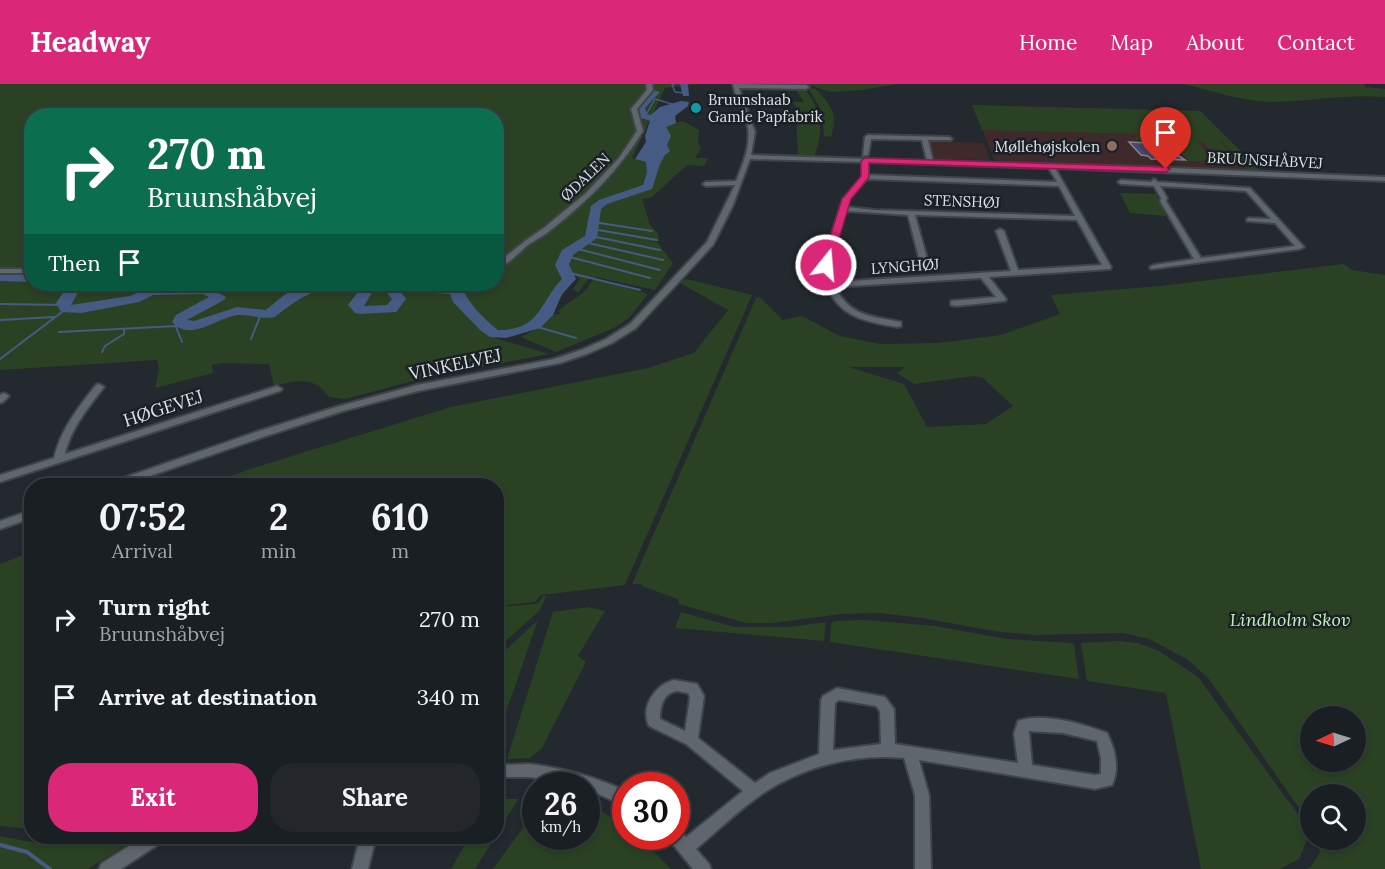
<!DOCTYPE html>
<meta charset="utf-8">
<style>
:root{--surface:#1a1f23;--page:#23272b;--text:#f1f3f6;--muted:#9fa2a6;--line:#383d41;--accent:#db2777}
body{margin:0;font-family:Lora,serif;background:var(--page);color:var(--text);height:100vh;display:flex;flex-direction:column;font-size:22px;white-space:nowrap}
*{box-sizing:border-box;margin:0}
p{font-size:20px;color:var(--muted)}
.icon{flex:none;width:33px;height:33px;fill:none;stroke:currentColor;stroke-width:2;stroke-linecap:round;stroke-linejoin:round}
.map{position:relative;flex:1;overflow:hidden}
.drawer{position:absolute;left:24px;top:394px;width:480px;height:366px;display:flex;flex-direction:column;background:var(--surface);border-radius:24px;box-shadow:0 3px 9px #0003,0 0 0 2px var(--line)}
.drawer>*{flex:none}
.top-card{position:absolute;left:24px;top:24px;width:480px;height:183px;border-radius:24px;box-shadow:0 3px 9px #0003,0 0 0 2px var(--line);background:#0b6e4f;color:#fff;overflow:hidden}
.needle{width:39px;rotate:266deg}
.buttons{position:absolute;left:1300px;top:622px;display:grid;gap:12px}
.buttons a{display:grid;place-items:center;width:66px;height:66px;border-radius:50%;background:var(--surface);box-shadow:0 3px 9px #0003,0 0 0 2px var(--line);font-size:30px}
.speed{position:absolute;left:522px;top:688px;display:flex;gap:12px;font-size:30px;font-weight:700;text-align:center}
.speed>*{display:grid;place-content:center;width:78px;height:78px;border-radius:50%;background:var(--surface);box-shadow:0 3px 9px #0003,0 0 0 2px var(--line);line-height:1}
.speed small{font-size:15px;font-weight:400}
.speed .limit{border:9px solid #d22;background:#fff;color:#111}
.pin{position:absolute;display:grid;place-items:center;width:51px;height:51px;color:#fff;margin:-62px -26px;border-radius:50% 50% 50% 0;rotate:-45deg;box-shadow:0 0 6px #0007}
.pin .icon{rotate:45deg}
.me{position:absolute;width:66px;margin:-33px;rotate:17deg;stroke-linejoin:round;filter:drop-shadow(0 0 4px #0008)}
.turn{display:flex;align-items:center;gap:21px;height:126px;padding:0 24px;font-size:27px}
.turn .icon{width:78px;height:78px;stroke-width:2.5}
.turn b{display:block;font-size:42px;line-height:51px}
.then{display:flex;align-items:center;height:57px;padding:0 24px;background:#0003;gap:12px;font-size:22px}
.eta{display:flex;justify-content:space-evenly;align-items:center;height:102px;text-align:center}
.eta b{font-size:36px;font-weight:700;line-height:42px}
.action{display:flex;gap:12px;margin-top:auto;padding:12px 24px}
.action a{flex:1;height:69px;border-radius:24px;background:var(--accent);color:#fff;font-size:24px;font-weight:700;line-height:69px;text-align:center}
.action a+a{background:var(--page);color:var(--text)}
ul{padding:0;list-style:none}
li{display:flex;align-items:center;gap:18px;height:78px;padding:0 24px}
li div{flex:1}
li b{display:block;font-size:22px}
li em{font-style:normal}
header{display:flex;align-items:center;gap:36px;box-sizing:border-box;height:84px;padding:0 30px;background:var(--accent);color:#fff}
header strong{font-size:28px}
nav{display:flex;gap:33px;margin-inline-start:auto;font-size:21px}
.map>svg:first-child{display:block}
</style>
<header>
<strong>Headway</strong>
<nav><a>Home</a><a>Map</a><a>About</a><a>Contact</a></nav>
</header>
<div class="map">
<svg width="1385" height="785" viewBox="0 0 1385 785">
<rect width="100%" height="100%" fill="#23292f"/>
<!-- education -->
<path fill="#3e2a2a" d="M972 21 1200 27 1261 87 995 77Z
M928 57 984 59 990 76 936 75 933 73Z"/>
<!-- green -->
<path fill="#2a4223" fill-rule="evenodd" d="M0 0H699L665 4 632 74 646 78 648 102 665 71 666 43 668 40 683 37 699 46 698 59 701 64 695 74H708L704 82 687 81 652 113 642 115 650 141 658 149 659 157H652L657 158 673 179 655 206 596 193 588 195 578 209 573 205 580 195 576 192 549 231 560 230 558 227C566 219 578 214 586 206 590 201 589 198 595 195L648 210 629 234 614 244 556 268 521 253 537 244 542 237C528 249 512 250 495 254L549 270 424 294 346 315 329 313C315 292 296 296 274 302L269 280 222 279 212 281 213 289 155 304 159 286 157 276 0 286ZM32 32H496V200L433 202 396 200H32Z
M806 0H897L862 6 830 8Z
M1184 0H1364L1366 3 1385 5V13C1348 10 1312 17 1274 18 1244 18 1213 7 1184 0Z
M794 3 805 5C822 27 824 47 814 73L798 72 796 23 793 18H804Z
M808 4 816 5C832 23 838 29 831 53L824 52 822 27Z
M972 21 1200 27 1261 87 1249 86 1222 57 1220 58 1234 72H1215L1209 65 1222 64H1208L1202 57H1197L1208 72 1202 77H1190L1168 58 1135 56 1138 50 982 46Z
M1120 109 1156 110 1166 132 1130 129Z
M1344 180 1352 186 1385 191V785H1307L1311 783 1320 768 1317 756H1356V711H1311V741L1209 595 1187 575 1149 555 1123 549 1034 551 993 547 923 534 879 529 841 530 772 539H746L679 520 678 515 642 502V500H632L756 214 760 213 783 236 802 232 840 252 880 260 938 259 1001 251 1060 230 1051 211 1160 202ZM849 283H905L897 289 914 300 974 292 983 294 1013 322 986 340 927 343 904 300ZM1311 633H1356V678H1311Z
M686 195 752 211 625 501 541 511 535 518 497 522 496 402H204L250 385 451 323 648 284 694 269 728 226 680 199Z
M31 468V745L0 742V480Z
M542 512H546L540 526 497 565V523L535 520 540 518Z
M588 523 605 527 578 572 586 578 542 664 530 674 507 675 553 528Z
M681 528 734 543H789L826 538 824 557 675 544Z
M538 536 497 654V574Z
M865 536 935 542 1007 555 1070 559 1074 561 1079 595 830 558 831 539 835 537Z
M1118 557 1138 559 1159 567 1198 593 1305 740 1307 756 1299 775 1279 785H1201L1166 609 1087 597 1081 559Z
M497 715H518L497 750 496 715Z
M587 722 601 727 625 742 626 753H639L671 785H493L535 727 536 753H586Z
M0 752 51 762 74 760 84 753H138L88 785H0Z
M469 753H495L475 785H451Z"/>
<!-- water -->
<path fill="#465b83" d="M681 17 689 18 688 22 675 32 676 39 666 43 671 52 667 61 670 67 665 71 648 103 646 78 635 75 646 58 645 52 650 37 646 35 660 23Z"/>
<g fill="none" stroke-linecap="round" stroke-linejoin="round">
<!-- stream-far2 -->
<path stroke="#465b83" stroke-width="1.5" d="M674 0 672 1 675 8 685 9
M641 30 647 29 655 15 675 21"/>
<!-- stream-far1 -->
<path stroke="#465b83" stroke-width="2" d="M593 138 652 147
M592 145 657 156
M591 152 660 166
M584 158 663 176
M574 164 660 186
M566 172 650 194
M566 188 640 206
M0 220 64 221
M0 236 55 233
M179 238 176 243 182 258
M534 242 576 254
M59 248 177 242
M251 255 261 230
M102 268 105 262 124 250V246
M0 275 66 225"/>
<!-- stream -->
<path stroke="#465b83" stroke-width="4" d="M0 761 27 768 50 785"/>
<!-- river -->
<path fill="#465b83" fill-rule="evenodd" d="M680 0H688L689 12H683Z
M652 6 660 8 645 24 647 30 663 35V39L640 34 635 24Z
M655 77 660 80 652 105 607 120 601 125 597 154 573 171 569 181 576 195 562 210 553 231 540 244 506 254 490 253 480 246 453 218 450 210 400 207 406 215 396 228 360 230 355 229 348 221 358 208C328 193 297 215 275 233 262 236 250 230 238 231 217 233 191 259 172 238L176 231 209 213 203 210 153 211 139 218 81 229 61 228 56 219 65 206 60 200H74L80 205 71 221 130 212 150 203 206 202 226 213 224 216 187 236 194 237 237 223 266 226C275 219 284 210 294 205 309 198 361 194 373 207L364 222 387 221 392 215 385 206 393 200 456 202 461 203C470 220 482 234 498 246 541 246 539 219 562 195L555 181 562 166 585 152 591 122 599 116 643 101 650 80Z
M0 189 32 190V198L0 197Z"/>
</g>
<!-- building -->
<path fill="#494670" stroke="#84848d" stroke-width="1.5" d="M1129 58 1168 60 1171 67 1185 76 1151 75 1148 72 1141 71Z"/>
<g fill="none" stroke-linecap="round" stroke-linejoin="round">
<!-- minor casing -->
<g stroke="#3f4448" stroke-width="4">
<path id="minor" d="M646 0H652L653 6 637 25 643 47C619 86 588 117 552 145 545 151 537 155 529 160 518 169 510 180 496 185V180L525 157 545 143 585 110 619 74 637 47 631 25 647 6Z
M733 0 806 1 809 3 806 5 739 4 755 48 751 71 927 77 922 56 871 55 868 71 863 72 865 53 868 51 949 53 952 55 951 56H928L933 77 1147 83 1385 93V97L1055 84 1111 183 1110 185 989 193 1006 215 1005 217 956 222 951 221V217L996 213 981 194 835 203C850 233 872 232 901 238V242L898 243C871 239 842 234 830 208 825 198 822 192 822 181L843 115 862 93V78L750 75 733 121 713 161 636 244 612 259 587 270 560 279 418 307 343 327 266 352 121 402H105L106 400 259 347 336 323 417 301 554 275 581 266 606 255 630 240 707 158 733 105 735 101 706 102 703 100 706 98 736 97C744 78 753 56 746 36 742 24 735 13 733 0ZM868 78 1049 84 1057 98 868 91ZM867 95 1059 102 1075 132 874 126 847 123 849 115ZM846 127 908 131 920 178 924 180 928 178 915 131 1077 136 1102 181 1018 186 1004 147 1000 145 996 147 1011 187 833 198C824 180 840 146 846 127Z
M1154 95 1158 98 1250 104 1304 163 1300 165 1151 185 1150 183 1154 181 1194 175 1160 117 1161 114 1154 102 1121 100 1118 98 1121 96 1151 98ZM1160 102 1246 107 1271 135 1249 134 1247 135V137L1275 139 1295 162 1201 174 1166 117 1167 114Z
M0 185H32V189H0Z
M99 300 104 303C88 324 71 344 65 370L274 303 277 302 282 305 280 307 0 398V391L54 374C61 345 78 324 96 301Z
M4 309 9 312 3 318 0 319V311Z
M32 426V434L0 445V437Z
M674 596 697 600 704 612 698 654 755 699 770 689 819 670 821 616 823 612 837 604 885 613 894 625 895 660 1018 679 1014 650 1018 637C1043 628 1083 640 1107 649 1115 665 1120 684 1112 701L1095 705 919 676 929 711 931 785H915V711L904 674C855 669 800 683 759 712 737 728 717 747 696 765L709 780 711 785H693L671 758 668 753H676V746L681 748 686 753 743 707 686 660 649 642C640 623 655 601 674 596ZM677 607 688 609 690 613 685 647 660 635C660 623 663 609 677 607ZM839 616 876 622 880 627 881 660 833 666 835 619ZM1029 647 1063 649 1097 657 1101 674V690L1095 691 1032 681Z
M530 680C563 684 595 693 626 707V722L586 705V702H578L530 693H496V681Z
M143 753H165L162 758 121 785H99L101 780Z
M360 753H376L368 785H352Z"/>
</g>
<!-- minor -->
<use href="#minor" fill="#5f666d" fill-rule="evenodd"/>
</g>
<!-- route -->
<path fill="#db2777" stroke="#8e194d" stroke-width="1.5" d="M865 74 1166 83 1170 85 1166 88 869 79V93L851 115 831 181 822 183 821 181 842 115 861 92V77Z"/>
<!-- markers -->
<circle fill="#0f9aa8" stroke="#1a2025" stroke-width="2" cx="696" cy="24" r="6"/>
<circle fill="#8d6e63" stroke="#1a2025" stroke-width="2" cx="1112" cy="62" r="6"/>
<g text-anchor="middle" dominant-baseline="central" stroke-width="5" stroke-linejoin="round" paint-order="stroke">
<!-- far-poi labels -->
<g font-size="15" fill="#dde1e5" stroke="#1a2025" text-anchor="start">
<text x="708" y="15">Bruunshaab<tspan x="708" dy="17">Gamle Papfabrik</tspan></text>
<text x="1100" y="62" text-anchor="end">Møllehøjskolen</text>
</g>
<!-- far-street labels -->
<g font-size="15" fill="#dde1e5" stroke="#1a2025">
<text transform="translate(1265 76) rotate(3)">BRUUNSHÅBVEJ</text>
<text transform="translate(585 93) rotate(-44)">ØDALEN</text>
<text transform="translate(962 117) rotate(2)">STENSHØJ</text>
<text transform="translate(905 182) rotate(-4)">LYNGHØJ</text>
</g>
<!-- street labels -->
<g font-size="18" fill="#dde1e5" stroke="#1a2025">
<text transform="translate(455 280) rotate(-12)">VINKELVEJ</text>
<text transform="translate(163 324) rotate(-18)">HØGEVEJ</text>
</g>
<!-- park labels -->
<g font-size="18" font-style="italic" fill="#c0f2b3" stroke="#1a2025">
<text x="1290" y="535">Lindholm Skov</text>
</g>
</g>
</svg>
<div class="buttons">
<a><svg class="needle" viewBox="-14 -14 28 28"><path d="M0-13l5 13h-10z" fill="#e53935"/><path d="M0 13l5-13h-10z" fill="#9fa2a6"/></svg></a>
<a><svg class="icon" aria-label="search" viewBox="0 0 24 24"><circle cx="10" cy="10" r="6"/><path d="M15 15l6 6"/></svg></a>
</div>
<div class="speed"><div>26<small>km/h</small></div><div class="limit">30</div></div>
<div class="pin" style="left:1166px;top:85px;background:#d93025"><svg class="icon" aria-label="arrive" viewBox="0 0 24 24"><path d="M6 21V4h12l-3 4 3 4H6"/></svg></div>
<svg class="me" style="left:826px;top:181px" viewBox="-20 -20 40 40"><circle r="17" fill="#db2777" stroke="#fff" stroke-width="3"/><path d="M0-11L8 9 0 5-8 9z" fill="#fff"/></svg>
<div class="top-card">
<div class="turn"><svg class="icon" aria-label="right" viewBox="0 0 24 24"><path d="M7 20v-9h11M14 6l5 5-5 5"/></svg><div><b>270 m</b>Bruunshåbvej</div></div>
<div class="then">Then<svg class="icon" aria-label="arrive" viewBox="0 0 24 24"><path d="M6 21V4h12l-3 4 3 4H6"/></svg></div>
</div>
<section class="drawer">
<div class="eta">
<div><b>07:52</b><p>Arrival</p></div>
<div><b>2</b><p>min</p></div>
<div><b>610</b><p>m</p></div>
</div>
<ul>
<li><svg class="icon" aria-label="right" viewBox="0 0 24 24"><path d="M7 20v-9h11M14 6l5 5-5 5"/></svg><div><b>Turn right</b><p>Bruunshåbvej</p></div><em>270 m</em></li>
<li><svg class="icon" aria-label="arrive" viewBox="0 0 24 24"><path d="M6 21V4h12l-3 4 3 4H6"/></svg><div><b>Arrive at destination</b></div><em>340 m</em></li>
</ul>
<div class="action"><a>Exit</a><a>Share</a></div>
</section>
</div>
